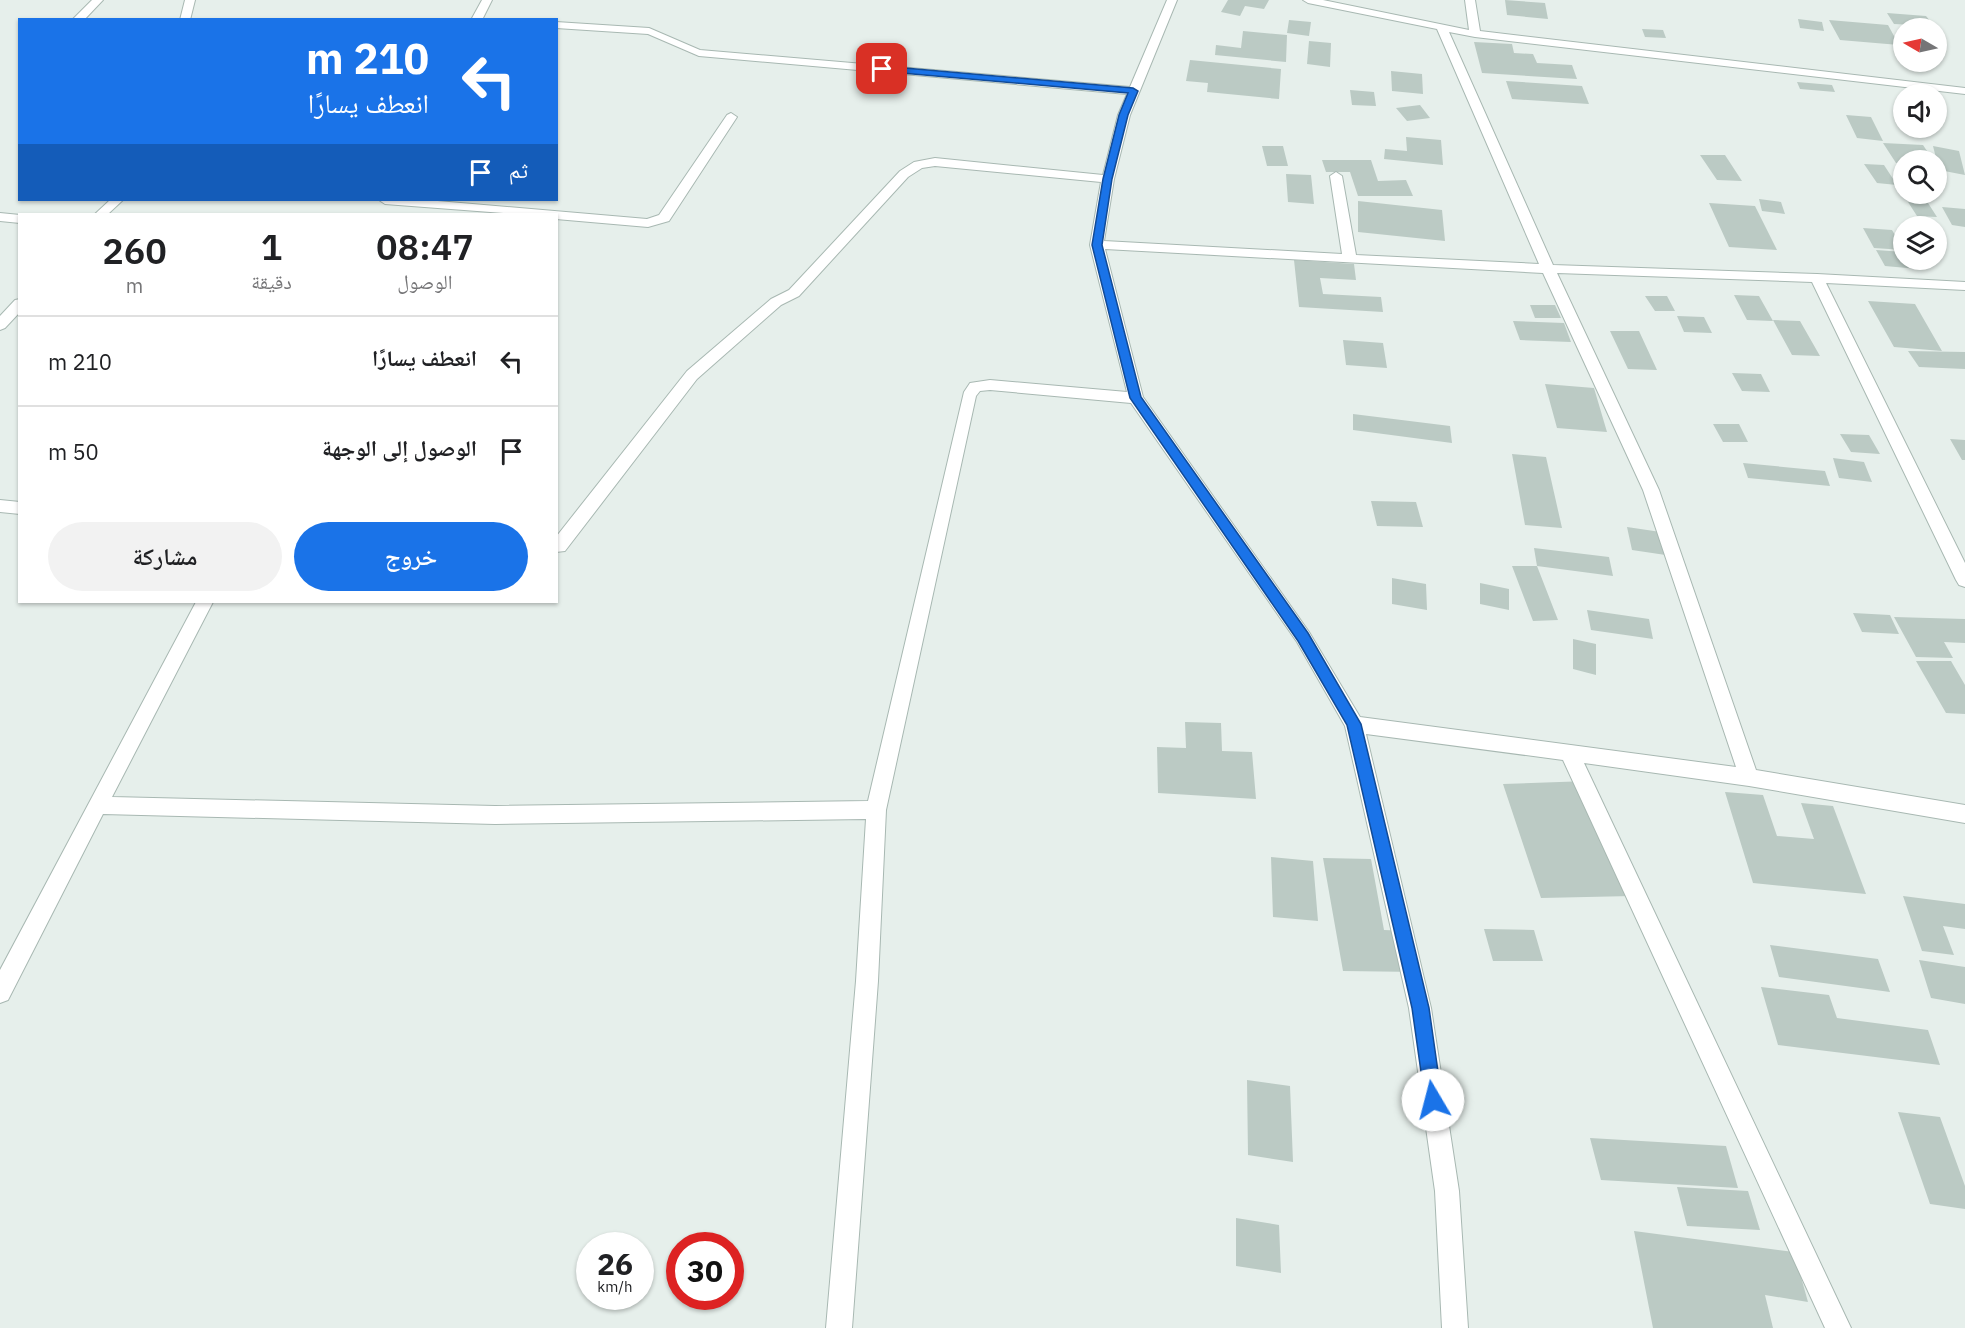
<!DOCTYPE html>
<html lang="ar">
<meta charset="utf-8">
<style>
:root{--surface:#fff;--page:#f2f2f2;--text:#202124;--muted:#757577;--line:#e0e0e0;--accent:#1a73e8}
body{margin:0;font-family:"IBM Plex Sans","Noto Naskh Arabic",sans-serif;background:var(--page);color:var(--text);direction:rtl;height:100vh;display:flex;flex-direction:column;font-size:22px;white-space:nowrap}
*{box-sizing:border-box;margin:0}
p{font-size:20px;color:var(--muted)}
.icon{flex:none;width:33px;height:33px;fill:none;stroke:currentColor;stroke-width:2;stroke-linecap:round;stroke-linejoin:round}
.map{position:relative;flex:1;overflow:hidden;direction:ltr}
.panel{position:absolute;left:18px;top:213px;width:540px;height:390px;display:flex;flex-direction:column;background:var(--surface);border-radius:0px;box-shadow:0 2px 4px #0004;direction:rtl}
.panel>*{flex:none}
.guide{position:absolute;left:18px;top:18px;width:540px;height:183px;border-radius:0px;box-shadow:0 2px 4px #0004;direction:rtl;background:#1a73e8;color:#fff;overflow:hidden}
.needle{width:39px;rotate:279deg}
.buttons{position:absolute;left:1893px;top:18px;display:grid;gap:12px}
.buttons a{display:grid;place-items:center;width:54px;height:54px;border-radius:50%;background:var(--surface);box-shadow:0 2px 4px #0004;font-size:30px}
.speed{position:absolute;left:576px;top:1232px;display:flex;gap:12px;font-size:30px;font-weight:700;text-align:center}
.speed>*{display:grid;place-content:center;width:78px;height:78px;border-radius:50%;background:var(--surface);box-shadow:0 2px 4px #0004;line-height:1}
.speed small{font-size:15px;font-weight:400}
.speed .limit{border:9px solid #d22;background:#fff;color:#111}
.pin{position:absolute;display:grid;place-items:center;width:51px;height:51px;color:#fff;margin:-26px;border-radius:12px;box-shadow:0 3px 9px #0006}
.me{position:absolute;width:66px;margin:-33px;rotate:352deg;stroke-linejoin:round;filter:drop-shadow(0 0 4px #0008)}
.turn{display:flex;align-items:center;gap:21px;height:126px;padding:0 30px;font-size:27px}
.turn .icon{width:78px;height:78px;stroke-width:2.5}
.turn b{display:block;font-size:42px;line-height:51px}
.then{display:flex;align-items:center;height:57px;padding:0 30px;background:#0003;gap:12px;font-size:22px}
.eta{display:flex;justify-content:space-evenly;align-items:center;height:102px;text-align:center}
.eta b{font-size:36px;font-weight:600;line-height:42px}
.button{display:flex;gap:12px;margin-top:auto;padding:12px 30px}
.button a{flex:1;height:69px;border-radius:36px;background:var(--accent);color:#fff;font-size:24px;font-weight:600;line-height:69px;text-align:center}
.button a+a{background:var(--page);color:var(--text)}
ul{padding:0;list-style:none}
li{display:flex;align-items:center;gap:18px;height:90px;padding:0 30px;border-top:2px solid var(--line)}
li div{flex:1}
li b{display:block;font-size:22px}
li em{font-style:normal}
.map>svg:first-child{display:block}
</style>
<div class="map">
<svg width="1965" height="1328" viewBox="0 0 1965 1328">
<rect width="100%" height="100%" fill="#e6efeb"/>
<!-- building -->
<path fill="#bbcac4" d="M1228 0H1269L1264 9 1245 6 1240 16 1221 12Z
M1505 0 1545 3 1548 19 1507 15Z
M1887 13 1926 16 1934 26 1894 24Z
M1798 19 1822 22 1824 31 1800 28Z
M1289 20 1311 22 1309 36 1287 33Z
M1829 20 1888 25 1899 45 1840 40Z
M1642 29 1663 30 1666 38 1645 37Z
M1243 31 1287 35 1286 62 1215 55 1216 45 1241 48Z
M1309 41 1331 43 1330 67 1307 64Z
M1474 42 1512 44 1514 53 1533 54 1537 63 1572 65 1577 79 1482 73Z
M1190 60 1281 69 1279 99 1207 92 1208 83 1186 81Z
M1391 71 1422 74 1423 94 1392 91Z
M1506 81 1582 86 1589 104 1512 99Z
M1797 82 1832 85 1835 92 1800 89Z
M1350 90 1374 92 1376 106 1352 105Z
M1420 105 1430 118 1407 121 1396 108Z
M1846 115 1871 117 1883 141 1857 138Z
M1406 137 1441 140 1443 165 1384 159 1385 149 1407 151Z
M1883 143 1923 145 1933 160H1904V163H1896Z
M1262 146H1283L1288 166H1267Z
M1933 146 1959 151 1965 175 1939 170Z
M1700 155H1725L1742 181 1717 180Z
M1322 160H1371L1378 181 1406 180 1413 196H1358L1350 172H1326Z
M1864 164 1884 165 1897 185 1877 183Z
M1286 174 1311 175 1314 204 1288 202Z
M1759 199 1781 202 1785 214 1762 211Z
M1358 201 1442 210 1445 241 1358 232Z
M1908 202 1928 203 1937 217 1917 216Z
M1709 203 1755 206 1777 250 1729 247Z
M1942 207 1965 209V227L1952 225Z
M1863 228 1892 230 1904 250 1874 248Z
M1876 250 1904 252V260H1913L1918 269 1885 266Z
M1294 260 1354 264 1356 280 1320 278 1323 294 1381 297 1383 312 1299 307Z
M1734 295 1759 296 1773 321 1747 320Z
M1645 296H1667L1675 311H1655Z
M1868 301 1915 304 1942 351 1894 347Z
M1530 305H1555L1561 318H1535Z
M1677 316 1704 317 1712 333 1684 332Z
M1773 320 1800 321 1820 356 1792 355Z
M1513 321 1564 323 1571 342 1520 340Z
M1610 331H1639L1657 370 1628 369Z
M1343 340 1383 343 1387 368 1346 365Z
M1908 351 1965 352V369L1919 367Z
M1732 373 1761 374 1770 392 1742 391Z
M1545 384 1594 388 1607 432 1557 428Z
M1353 414 1450 426 1452 443 1353 430Z
M1713 424H1739L1748 442H1723Z
M1840 434 1869 435 1880 454 1851 452Z
M1950 439 1965 440V460H1962Z
M1512 454 1546 457 1562 528 1525 525Z
M1833 458 1864 462 1872 482 1839 478Z
M1743 463 1825 471 1830 486 1748 478Z
M1371 501 1416 502 1423 527 1377 526Z
M1627 527 1674 534 1679 557 1632 550Z
M1534 548 1609 557 1613 576 1537 566Z
M1512 566H1537L1558 620 1533 621Z
M1392 578 1426 584 1427 610 1392 604Z
M1480 583 1509 589V610L1480 604Z
M1587 610 1649 619 1653 639 1591 630Z
M1853 613 1890 615 1899 634 1862 632Z
M1894 617 1965 619V643L1944 642 1953 658 1916 657Z
M1573 639 1596 644V675L1573 669Z
M1916 661H1951L1965 685V714L1946 713Z
M1185 722 1221 723 1222 751 1252 752 1256 799 1158 793 1157 747 1186 748Z
M1588 781 1632 896 1541 898 1503 784Z
M1725 792 1763 795 1777 836 1814 839 1801 803 1833 806 1866 894 1753 883Z
M1271 857 1313 861 1318 921 1273 917Z
M1323 858 1371 859 1384 930 1410 931 1419 972 1343 971Z
M1903 896 1965 904V929L1943 926 1954 955 1922 951Z
M1484 929 1534 930 1543 961H1493Z
M1770 945 1878 959 1890 992 1779 977Z
M1919 960 1965 967V1004L1931 998Z
M1761 987 1829 995 1837 1018 1928 1030 1940 1065 1778 1045Z
M1247 1080 1290 1086 1293 1162 1248 1155Z
M1898 1112 1940 1117 1965 1186V1209L1930 1204Z
M1590 1138 1726 1146 1738 1188 1601 1180Z
M1677 1187 1748 1191 1760 1230 1687 1226Z
M1236 1218 1279 1225 1281 1273 1236 1266Z
M1634 1231 1794 1252 1808 1302 1765 1295 1773 1328H1653Z"/>
<g fill="none" stroke-linecap="round" stroke-linejoin="round">
<!-- minor casing -->
<g stroke="#a8b8b2" stroke-width="2">
<path id="minor" d="M92 0H103L84 20H72Z
M185 0H195L190 20H180Z
M482 0H492L482 20H471Z
M1167 0H1177L1130 115 1114 179 1104 241 1342 254 1330 176 1336 172 1342 176 1356 255 1539 264 1437 29 1308 3 1303 0H1323L1469 30 1465 0H1475L1480 31 1965 88V94L1475 37 1449 32 1553 265 1817 274 1965 282V290L1826 283 1965 563V587L1959 585 1956 580 1812 282 1557 273 1659 490 1756 770 1965 805V823L1749 786 1584 763 1851 1328H1825L1563 760 1366 734 1431 1008 1459 1191 1468 1328H1442L1435 1191 1409 1008 1345 726 1297 642 1131 403 990 390 980 391 976 396 886 810 878 981 852 1328H826L856 981 866 819 495 824 103 814 8 1000 0 1003V970L196 602H213L112 797 495 806 868 801 964 392 970 383 990 380 1127 392 1090 245 1101 182 935 166 922 168 908 177 799 296 781 305 697 379 565 551 556 552V537L687 371 771 299 789 290 900 171 914 162 935 158 1103 175 1118 115 1127 94 699 56 648 34 556 28V22L649 28 700 50 1130 87ZM1105 249 1543 273 1643 490 1736 767 1360 717 1309 632 1143 397Z
M731 113 737 117 669 221 648 227 556 219V214H515L385 204 379 200H426L647 219 659 215 727 115Z
M110 200H123L108 214H95Z
M0 213 20 215V223L0 221Z
M20 299V312L5 328 0 330V316L15 300Z
M0 500 20 502V514L0 512Z"/>
</g>
<!-- minor -->
<use href="#minor" fill="#fff" fill-rule="evenodd"/>
</g>
<!-- route -->
<path fill="#1a73e8" stroke="#114b97" stroke-width="1.5" d="M882 66 1133 88 1138 91 1128 115 1112 179 1102 245 1141 397 1308 633 1361 724 1429 1008 1442 1100 1440 1106 1433 1108 1427 1106 1425 1100 1412 1008 1347 725 1298 641 1130 398 1092 245 1103 179 1119 115 1128 93 879 71 878 69Z"/>
</svg>
<div class="buttons">
<a><svg class="needle" viewBox="-14 -14 28 28"><path d="M0-13l5 13h-10z" fill="#e53935"/><path d="M0 13l5-13h-10z" fill="#757577"/></svg></a>
<a><svg class="icon" aria-label="sound" viewBox="0 0 24 24"><path d="M4 9h4l5-4v14l-5-4H4zM17 9q2 3 0 6"/></svg></a>
<a><svg class="icon" aria-label="search" viewBox="0 0 24 24"><circle cx="10" cy="10" r="6"/><path d="M15 15l6 6"/></svg></a>
<a><svg class="icon" aria-label="layers" viewBox="0 0 24 24"><path d="M12 4l9 5-9 5-9-5zM3 14l9 5 9-5"/></svg></a>
</div>
<div class="speed"><div>26<small>km/h</small></div><div class="limit">30</div></div>
<div class="pin" style="left:882px;top:69px;background:#d93025"><svg class="icon" aria-label="arrive" viewBox="0 0 24 24"><path d="M6 21V4h12l-3 4 3 4H6"/></svg></div>
<svg class="me" style="left:1433px;top:1100px" viewBox="-20 -20 40 40"><circle r="19" fill="#fff"/><path d="M0-13L10 11 0 6-10 11z" fill="#1a73e8"/></svg>
<div class="guide">
<div class="turn"><svg class="icon" aria-label="left" viewBox="0 0 24 24"><path d="M17 20v-9H6M10 6l-5 5 5 5"/></svg><div><b>210 m</b>انعطف يسارًا</div></div>
<div class="then">ثم<svg class="icon" aria-label="arrive" viewBox="0 0 24 24"><path d="M6 21V4h12l-3 4 3 4H6"/></svg></div>
</div>
<section class="panel">
<div class="eta">
<div><b>08:47</b><p>الوصول</p></div>
<div><b>1</b><p>دقيقة</p></div>
<div><b>260</b><p>m</p></div>
</div>
<ul>
<li><svg class="icon" aria-label="left" viewBox="0 0 24 24"><path d="M17 20v-9H6M10 6l-5 5 5 5"/></svg><div><b>انعطف يسارًا</b></div><em>210 m</em></li>
<li><svg class="icon" aria-label="arrive" viewBox="0 0 24 24"><path d="M6 21V4h12l-3 4 3 4H6"/></svg><div><b>الوصول إلى الوجهة</b></div><em>50 m</em></li>
</ul>
<div class="button"><a>خروج</a><a>مشاركة</a></div>
</section>
</div>
